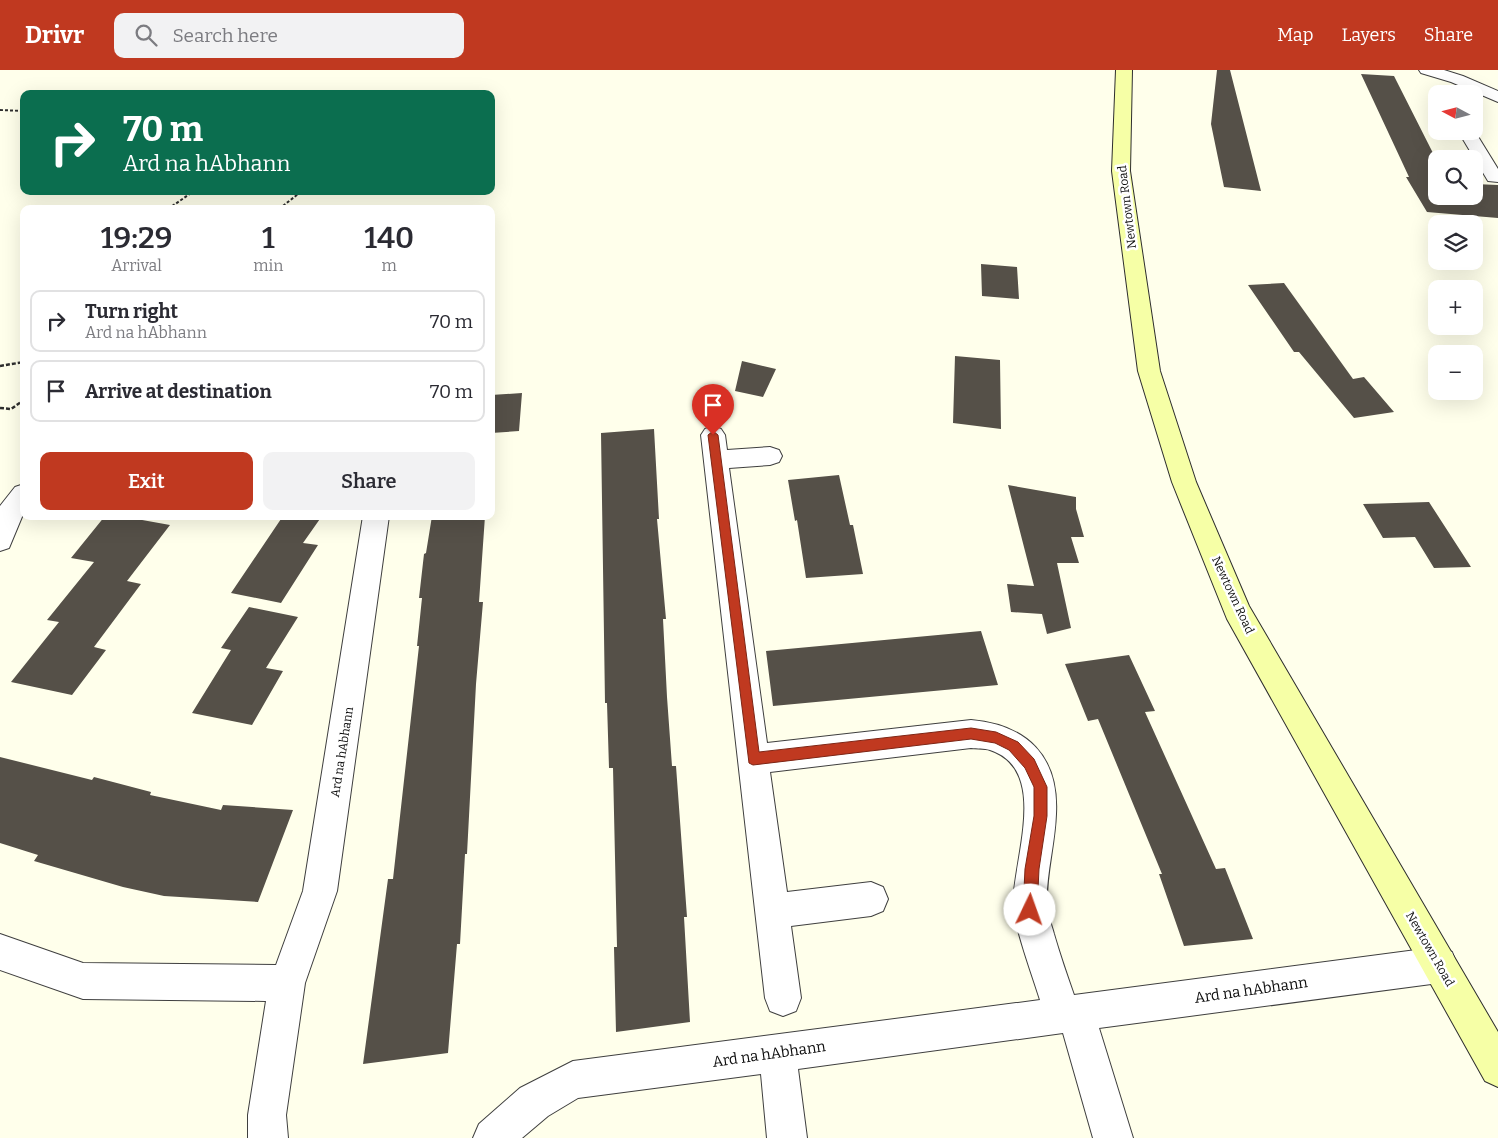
<!DOCTYPE html>
<meta charset="utf-8">
<style>
:root{--surface:#fff;--page:#f2f2f3;--text:#2b2b33;--muted:#7c7c81;--line:#e1e1e2;--accent:#c03920}
body{margin:0;font-family:Bitter,serif;background:var(--page);color:var(--text);height:100vh;display:flex;flex-direction:column;font-size:19px;white-space:nowrap}
*{box-sizing:border-box;margin:0}
p{font-size:16px;color:var(--muted)}
.icon{flex:none;width:28px;height:28px;fill:none;stroke:currentColor;stroke-width:2;stroke-linecap:round;stroke-linejoin:round}
.map{position:relative;flex:1;overflow:hidden}
.sheet{position:absolute;left:20px;top:135px;width:475px;height:315px;display:flex;flex-direction:column;background:var(--surface);border-radius:10px;box-shadow:0 5px 20px #0002}
.sheet>*{flex:none}
.banner{position:absolute;left:20px;top:20px;width:475px;height:105px;border-radius:10px;box-shadow:0 5px 20px #0002;background:#0b6e4f;color:#fff;overflow:hidden}
.needle{width:32px;rotate:277deg}
.tools{position:absolute;left:1428px;top:15px;display:grid;gap:10px}
.tools a{display:grid;place-items:center;width:55px;height:55px;border-radius:10px;background:var(--surface);box-shadow:0 5px 20px #0002;font-size:25px}
.pin{position:absolute;display:grid;place-items:center;width:42px;height:42px;color:#fff;margin:-51px -21px;border-radius:50% 50% 50% 0;rotate:-45deg;box-shadow:0 0 5px #0007}
.pin .icon{rotate:45deg}
.me{position:absolute;width:55px;margin:-28px;rotate:3deg;stroke-linejoin:round;filter:drop-shadow(0 0 4px #0008)}
.turn{display:flex;align-items:center;gap:18px;height:105px;padding:0 20px;font-size:22px}
.turn .icon{width:65px;height:65px;stroke-width:2.5}
.turn b{display:block;font-size:35px;line-height:42px}
.eta{display:flex;justify-content:space-evenly;align-items:center;height:85px;text-align:center}
.eta b{font-size:30px;font-weight:600;line-height:35px}
.action{display:flex;gap:10px;margin-top:auto;padding:10px 20px}
.action a{flex:1;height:58px;border-radius:10px;background:var(--accent);color:#fff;font-size:20px;font-weight:600;line-height:58px;text-align:center}
.action a+a{background:var(--page);color:var(--text)}
ul{padding:0;list-style:none}
li{display:flex;align-items:center;gap:15px;height:62px;margin:0 10px 8px;padding:0 10px;border:2px solid var(--line);border-radius:10px}
li div{flex:1}
li b{display:block;font-size:19px}
li em{font-style:normal}
header{display:flex;align-items:center;gap:30px;box-sizing:border-box;height:70px;padding:0 25px;background:var(--accent);color:#fff}
header strong{font-size:24px}
nav{display:flex;gap:28px;margin-inline-start:auto;font-size:18px}
.search{width:350px;height:45px;background:var(--page);display:flex;align-items:center;gap:12px;box-sizing:border-box;padding:0 18px;border-radius:10px;color:var(--muted);font-size:19px}
.map>svg:first-child{display:block}
</style>
<header>
<strong>Drivr</strong>
<div class="search"><svg class="icon" aria-label="search" viewBox="0 0 24 24"><circle cx="10" cy="10" r="6"/><path d="M15 15l6 6"/></svg>Search here</div>
<nav><a>Map</a><a>Layers</a><a>Share</a></nav>
</header>
<div class="map">
<svg width="1498" height="1068" viewBox="0 0 1498 1068">
<rect width="100%" height="100%" fill="#ffffeb"/>
<!-- building -->
<path fill="#555048" d="M1217 0H1230L1261 121 1224 117 1211 54Z
M1361 4 1394 6 1436 89V126H1474V114L1498 115V148L1427 142 1406 107H1409Z
M981 194 1017 197 1019 229 982 226Z
M1284 213 1353 309 1364 307 1394 342 1354 348 1299 282H1294L1248 215Z
M955 286 1000 290 1001 359 953 353Z
M742 291 776 299 763 327 735 321Z
M522 323 519 361 491 363V325Z
M654 359 659 449H657L666 549H663L667 627 672 696H676L687 847H684L690 952 616 962 614 877H617L613 698H609L607 633H605L601 363Z
M839 405 850 455H853L863 504 806 508 797 450 795 451 788 410Z
M1008 415 1076 427V439L1084 467H1071L1079 493H1057L1071 558 1047 564 1042 544 1011 542 1007 514 1034 516Z
M1429 432 1471 497 1434 498 1415 467 1383 468 1363 434Z
M105 446H120L170 455 127 511 141 514 94 577 106 580 72 625 11 612 59 552 47 550 94 492 71 488Z
M283 446H322L303 473 318 475 281 533 231 523Z
M432 446H485L479 532H483L476 614 467 784H465L460 874H457L448 983 363 994 388 809H393L419 576H417L422 528H419L424 484 426 483Z
M249 537 298 547 266 598 283 601 252 655 192 643 231 580 221 578Z
M981 561 998 615 773 636 766 581Z
M1129 585 1155 641 1145 642 1216 799 1225 798 1253 869 1184 876 1159 804H1162L1098 649 1088 651 1065 594Z
M0 687 92 710 94 707 151 722 150 725 221 740 223 735 293 740 258 832 164 826 123 817 34 791 38 785 0 773Z"/>
<g fill="none" stroke-linecap="round" stroke-linejoin="round">
<!-- minor casing -->
<g stroke="#3f3f3f" stroke-width="2">
<path id="minor" d="M1474 60 1498 99V112L1488 111 1458 61Z
M713 356 721 359 725 365 727 380 770 377 779 380 782 386 779 392 770 395 729 398 767 673 971 650C1027 655 1059 686 1056 744 1055 776 1045 807 1047 838 1048 847 1052 856 1054 864 1060 885 1067 905 1074 925L1439 877 1452 882 1457 895 1452 908 1439 913 1099 958 1133 1068H1093L1063 963 798 999 807 1068H767L761 1004 578 1028 548 1046 522 1068H473L479 1054 520 1018 573 991 1040 930C1033 908 1025 886 1019 864 1017 855 1013 846 1013 837 1012 792 1051 700 990 680 984 678 977 679 971 678L770 702 787 822 871 812 883 817 888 829 883 841 871 846 791 856 801 928 796 941 783 946 770 941 765 928 701 365 705 359Z
M24 414V442L9 478 0 481V436L15 417Z
M363 446H389L337 821 305 913 286 1045 288 1068H248V1045L266 931 83 929 0 900V864L83 893 276 895 303 821Z"/>
</g>
<!-- tertiary casing -->
<g stroke="#3f3f3f" stroke-width="2">
<path id="tertiary" d="M1419 0H1444L1463 6 1498 21V32L1451 12 1421 3Z"/>
</g>
<!-- secondary casing -->
<g stroke="#2e2e2e" stroke-width="2">
<path id="secondary" d="M1116 0H1132L1130 101 1160 301 1196 412 1249 536 1498 962V1017L1485 1011 1227 549 1172 412 1138 301 1112 101Z"/>
</g>
<!-- path-far1 -->
<path stroke="#2e2e2e" stroke-width="2" stroke-dasharray="3 2" stroke-linecap="butt" d="M0 40 24 41
M168 139 194 121
M279 139 302 121"/>
<!-- path -->
<path stroke="#2e2e2e" stroke-width="2.5" stroke-dasharray="4 2" stroke-linecap="butt" d="M0 296 24 292
M0 338 11 339 24 330"/>
<!-- minor -->
<use href="#minor" fill="#fff" fill-rule="evenodd"/>
<!-- tertiary -->
<use href="#tertiary" fill="#fff" fill-rule="evenodd"/>
<!-- secondary -->
<use href="#secondary" fill="#f6ffa6" fill-rule="evenodd"/>
</g>
<!-- route -->
<path fill="#c03920" stroke="#7d2515" d="M713 361 718 365 759 682 971 658 996 662 1018 672 1034 689 1047 717V746L1039 799 1037 840 1035 845 1030 847 1025 845 1023 840 1025 799 1034 746V717L1025 698 1009 680 995 673 971 669 753 695 749 693 708 365Z"/>
<g text-anchor="middle" dominant-baseline="central" stroke-width="5" stroke-linejoin="round" paint-order="stroke">
<!-- street labels -->
<g font-size="12" fill="#0c0c0c" stroke="#fff">
<text transform="translate(1127 137) rotate(-97)">Newtown Road</text>
<text transform="translate(1233 525) rotate(65)">Newtown Road</text>
<text transform="translate(342 682) rotate(-81)">Ard na hAbhann</text>
<text transform="translate(1430 879) rotate(60)">Newtown Road</text>
</g>
<!-- near-street labels -->
<g font-size="15" fill="#0c0c0c" stroke="#fff">
<text transform="translate(1251 920) rotate(-8)">Ard na hAbhann</text>
<text transform="translate(769 984) rotate(-8)">Ard na hAbhann</text>
</g>
</g>
</svg>
<div class="tools">
<a><svg class="needle" viewBox="-14 -14 28 28"><path d="M0-13l5 13h-10z" fill="#e53935"/><path d="M0 13l5-13h-10z" fill="#7c7c81"/></svg></a>
<a><svg class="icon" aria-label="search" viewBox="0 0 24 24"><circle cx="10" cy="10" r="6"/><path d="M15 15l6 6"/></svg></a>
<a><svg class="icon" aria-label="layers" viewBox="0 0 24 24"><path d="M12 4l9 5-9 5-9-5zM3 14l9 5 9-5"/></svg></a>
<a>+</a>
<a>−</a>
</div>
<div class="pin" style="left:713px;top:365px;background:#d93025"><svg class="icon" aria-label="arrive" viewBox="0 0 24 24"><path d="M6 21V4h12l-3 4 3 4H6"/></svg></div>
<svg class="me" style="left:1030px;top:840px" viewBox="-20 -20 40 40"><circle r="19" fill="#fff"/><path d="M0-13L10 11 0 6-10 11z" fill="#c03920"/></svg>
<div class="banner">
<div class="turn"><svg class="icon" aria-label="right" viewBox="0 0 24 24"><path d="M7 20v-9h11M14 6l5 5-5 5"/></svg><div><b>70 m</b>Ard na hAbhann</div></div>
</div>
<section class="sheet">
<div class="eta">
<div><b>19:29</b><p>Arrival</p></div>
<div><b>1</b><p>min</p></div>
<div><b>140</b><p>m</p></div>
</div>
<ul>
<li><svg class="icon" aria-label="right" viewBox="0 0 24 24"><path d="M7 20v-9h11M14 6l5 5-5 5"/></svg><div><b>Turn right</b><p>Ard na hAbhann</p></div><em>70 m</em></li>
<li><svg class="icon" aria-label="arrive" viewBox="0 0 24 24"><path d="M6 21V4h12l-3 4 3 4H6"/></svg><div><b>Arrive at destination</b></div><em>70 m</em></li>
</ul>
<div class="action"><a>Exit</a><a>Share</a></div>
</section>
</div>
